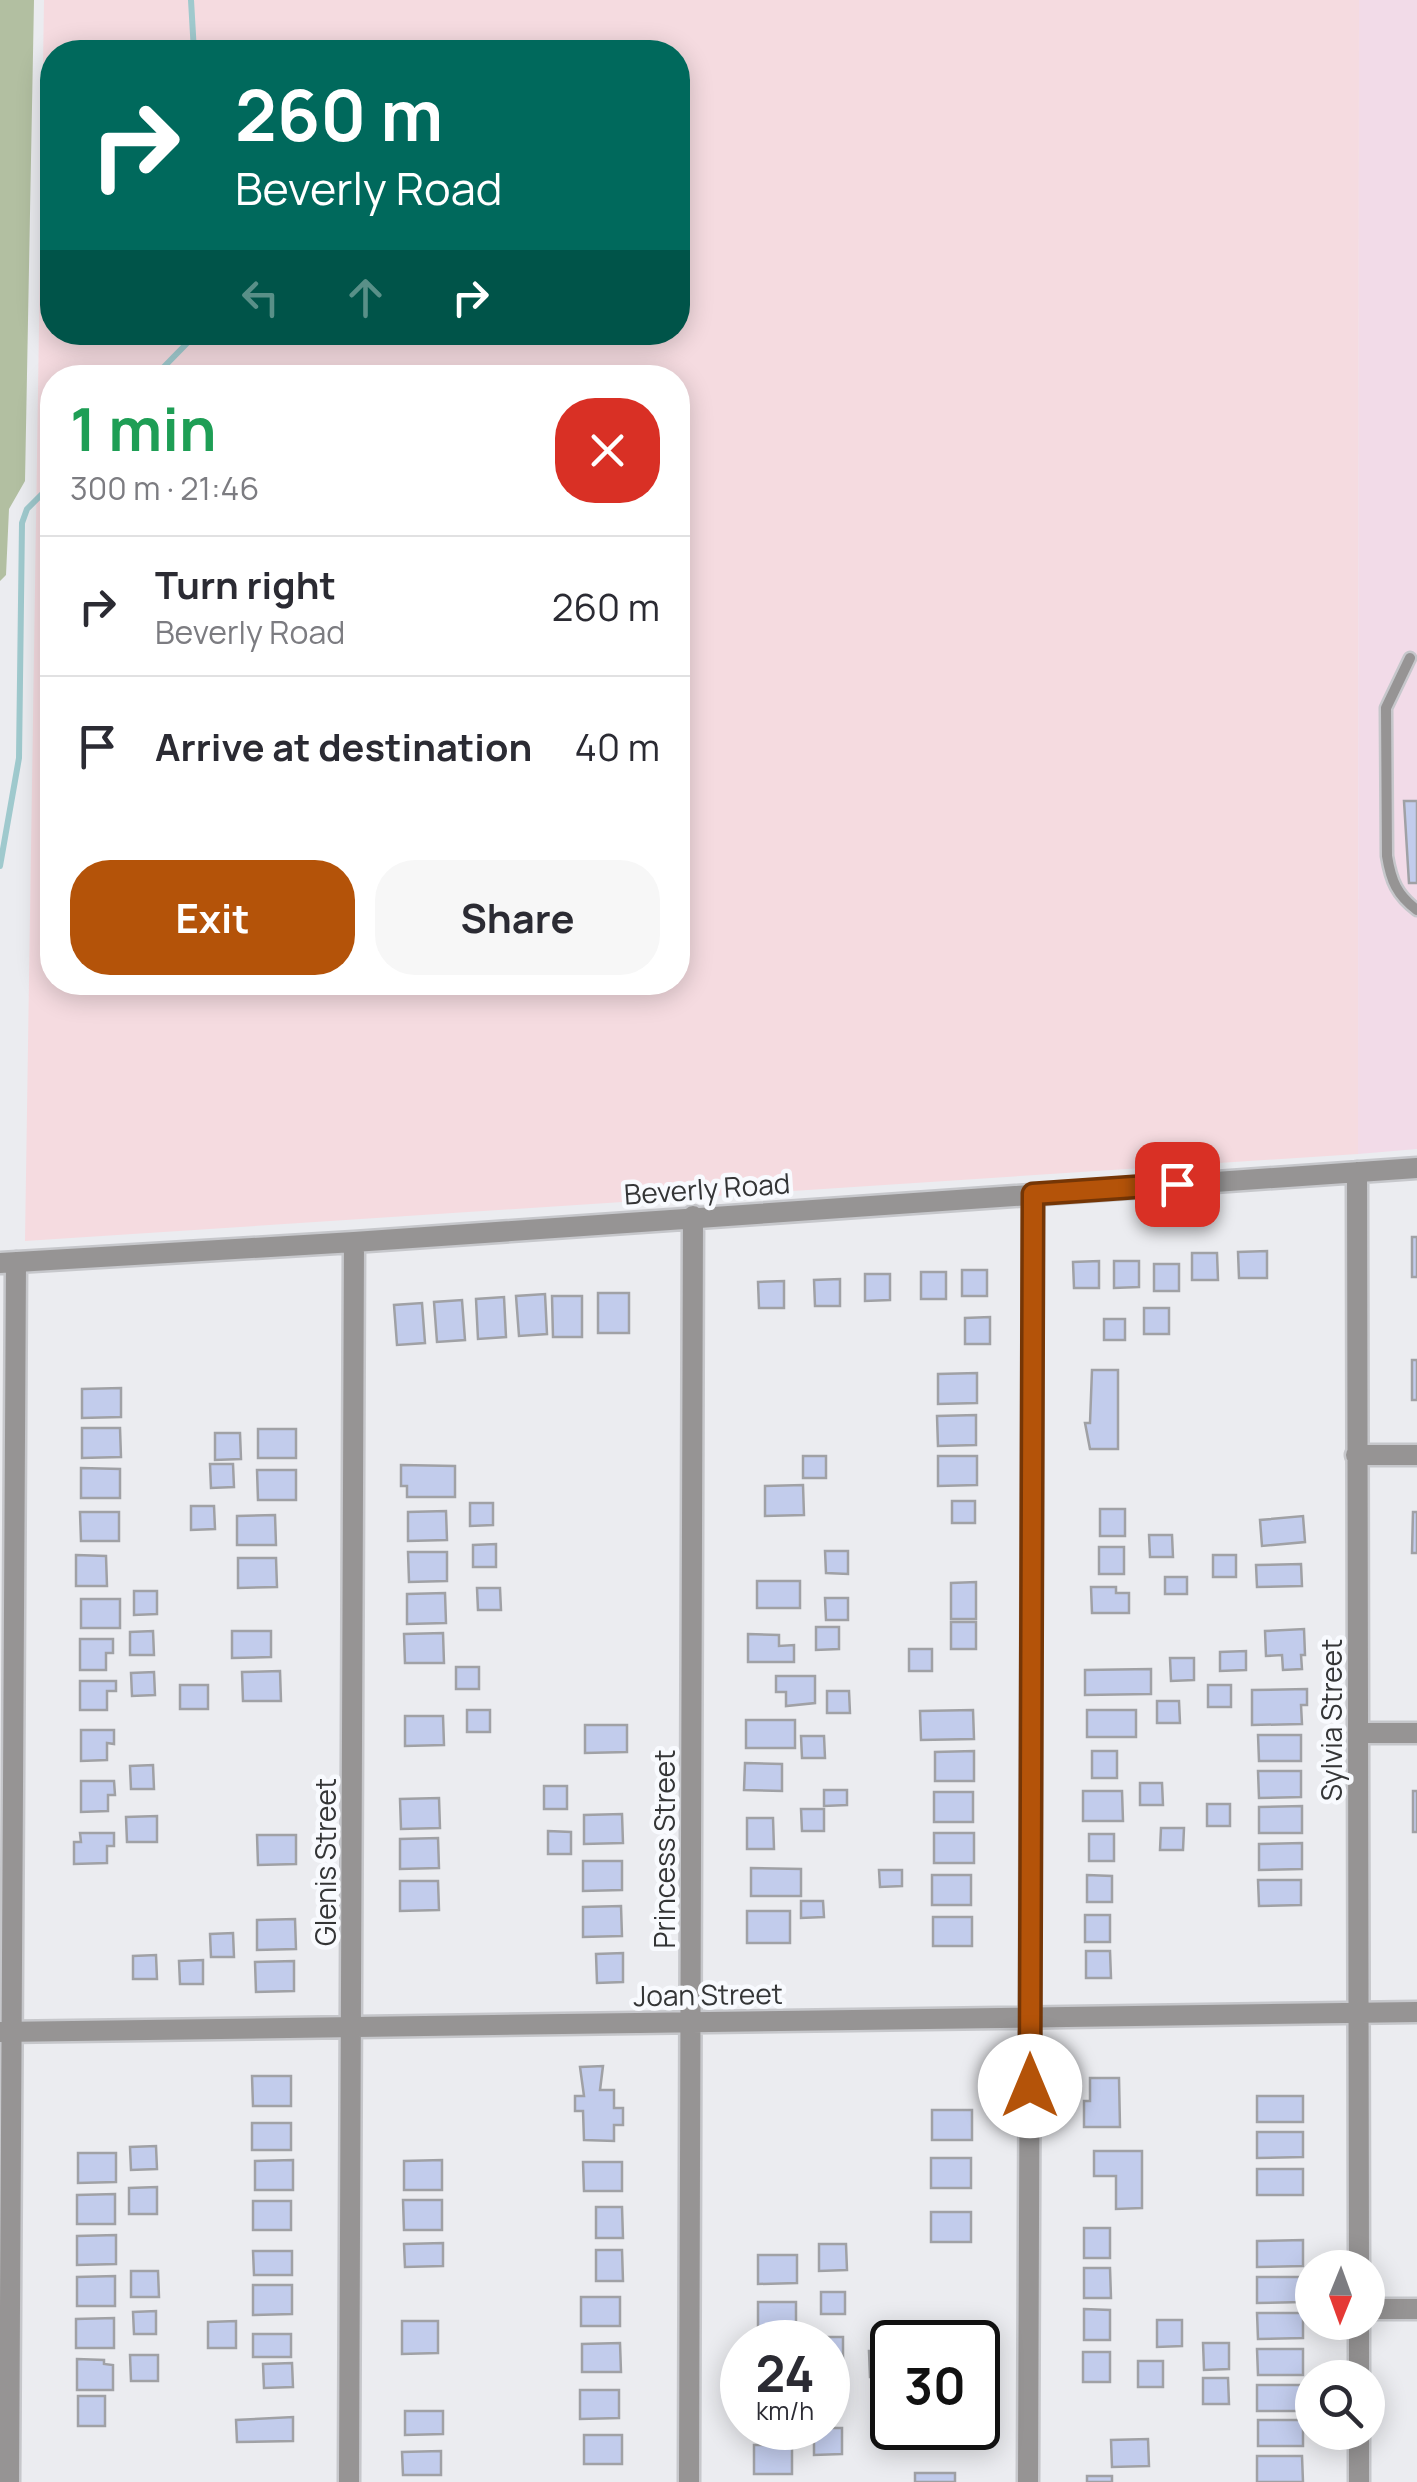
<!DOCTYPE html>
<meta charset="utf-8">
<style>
:root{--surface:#fff;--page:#f7f7f7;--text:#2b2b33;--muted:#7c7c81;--line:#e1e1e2;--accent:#b45309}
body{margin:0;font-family:Manrope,sans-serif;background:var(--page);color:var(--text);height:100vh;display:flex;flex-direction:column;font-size:38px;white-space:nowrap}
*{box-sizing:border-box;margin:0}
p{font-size:32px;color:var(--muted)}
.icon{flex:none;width:55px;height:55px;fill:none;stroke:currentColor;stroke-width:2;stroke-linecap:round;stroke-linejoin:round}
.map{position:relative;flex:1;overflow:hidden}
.drawer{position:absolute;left:40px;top:365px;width:650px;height:630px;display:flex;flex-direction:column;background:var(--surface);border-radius:40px;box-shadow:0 5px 25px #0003}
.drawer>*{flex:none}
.top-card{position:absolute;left:40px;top:40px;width:650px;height:305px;border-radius:40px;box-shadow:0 5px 25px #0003;background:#00695c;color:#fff;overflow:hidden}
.needle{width:65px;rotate:181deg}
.fabs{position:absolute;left:1295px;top:2250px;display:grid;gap:20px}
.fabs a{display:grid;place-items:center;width:90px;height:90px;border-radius:50%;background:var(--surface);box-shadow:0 5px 25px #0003;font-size:50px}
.speed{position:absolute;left:720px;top:2320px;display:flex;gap:20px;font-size:50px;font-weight:700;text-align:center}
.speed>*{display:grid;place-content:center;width:130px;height:130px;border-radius:50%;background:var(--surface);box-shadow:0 5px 25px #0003;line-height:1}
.speed small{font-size:25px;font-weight:400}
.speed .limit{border:5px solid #111;border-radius:15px;background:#fff;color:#111}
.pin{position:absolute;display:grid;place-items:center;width:85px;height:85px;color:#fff;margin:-42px;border-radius:20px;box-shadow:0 5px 15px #0006}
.me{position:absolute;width:110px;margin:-55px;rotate:0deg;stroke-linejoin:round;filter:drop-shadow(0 0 8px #0008)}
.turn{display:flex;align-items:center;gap:35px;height:210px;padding:0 30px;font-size:45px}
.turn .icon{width:130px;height:130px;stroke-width:2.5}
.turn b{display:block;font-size:70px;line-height:85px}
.lanes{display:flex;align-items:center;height:95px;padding:0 30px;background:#0003;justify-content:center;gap:50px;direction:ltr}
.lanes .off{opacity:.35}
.round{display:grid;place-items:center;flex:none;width:105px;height:105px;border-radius:40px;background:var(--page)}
.summary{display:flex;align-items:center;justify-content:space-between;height:170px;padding:0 30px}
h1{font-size:60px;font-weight:700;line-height:75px;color:#1e9e55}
.action{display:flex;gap:20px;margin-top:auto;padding:20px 30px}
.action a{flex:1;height:115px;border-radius:40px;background:var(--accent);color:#fff;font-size:40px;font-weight:700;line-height:115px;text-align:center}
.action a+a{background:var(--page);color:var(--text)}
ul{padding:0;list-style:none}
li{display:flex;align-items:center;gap:30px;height:140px;padding:0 30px;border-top:2px solid var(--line)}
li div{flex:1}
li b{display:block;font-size:38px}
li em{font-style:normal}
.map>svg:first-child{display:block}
</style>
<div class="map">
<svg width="1417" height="2482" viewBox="0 0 1417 2482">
<rect width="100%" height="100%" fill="#ebecf0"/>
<!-- industrial -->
<path fill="#f5dbe0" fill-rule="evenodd" d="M44 0H1359L1358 1154 25 1241ZM52 52H678V332H52ZM52 378H678V982H52Z"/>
<!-- education -->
<path fill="#f2dbe8" d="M1359 0H1417V1149L1358 1154Z"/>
<!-- forest -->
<path fill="#b2bfa1" d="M0 0H34L25 481 9 509 6 575 0 581Z"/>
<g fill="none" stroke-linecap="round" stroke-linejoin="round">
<!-- stream -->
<path stroke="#9fc9cd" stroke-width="6" d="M191 0 194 52
M153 378 198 332
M0 866 19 758 22 523 27 509 52 484"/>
</g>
<!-- building -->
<path fill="#c2ccec" stroke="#a0a1a5" stroke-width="2.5" d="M1404 801H1417V883H1409Z
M1412 1237H1417V1277H1412Z
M1267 1251V1278H1239L1238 1252Z
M1192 1253H1217L1218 1280H1192Z
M1099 1261V1288H1074L1073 1262Z
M1114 1261H1139V1287L1114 1288Z
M1154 1264H1179V1291H1154Z
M962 1270H987V1296H962Z
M921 1272H946V1299H921Z
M865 1274H890V1300L865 1301Z
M840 1279V1306H815L814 1280Z
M784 1281V1308H759L758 1282Z
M598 1293H629V1333H598Z
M545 1294 547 1334 519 1336 516 1296Z
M552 1296H582V1337H553Z
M504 1297 506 1337 478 1339 476 1299Z
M462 1300 465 1340 437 1342 434 1302Z
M422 1303 425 1343 397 1345 394 1305Z
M1144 1308H1169V1334H1144Z
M990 1317V1344H965V1318Z
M1104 1319H1125V1340H1104Z
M1412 1360H1417V1400H1412Z
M1092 1370H1118V1449H1090L1085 1423H1090Z
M977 1373V1403L938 1404V1374Z
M121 1388V1417L82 1418V1389Z
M976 1415V1445L938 1446 937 1416Z
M82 1428H120L121 1457 82 1458Z
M258 1429H296V1458H258Z
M215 1433H240L241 1459 215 1460Z
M803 1456H826V1478H803Z
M938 1456H977V1485L938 1486Z
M210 1464H233L234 1487 211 1488Z
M401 1465 455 1466V1497H407V1486H401Z
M81 1468 120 1469V1498H81Z
M257 1470H296V1500H258Z
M803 1485 804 1515 765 1516V1486Z
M952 1501H975V1523H952Z
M470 1503H493V1525L470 1526Z
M191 1506H214L215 1529 191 1530Z
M1100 1509H1125V1536H1100Z
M446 1511 447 1540 408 1541V1512Z
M80 1512H119V1541H81Z
M1413 1512H1417V1553H1412Z
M275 1515 276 1545H237V1516Z
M1303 1516 1305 1542 1262 1546 1260 1520Z
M1149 1535H1172L1173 1557H1150Z
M496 1544V1567H473V1545Z
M1099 1547H1124V1574H1099Z
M825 1551H848V1574L826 1573Z
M408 1552H447V1581L409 1582Z
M76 1555 106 1556 107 1586H76Z
M1213 1555H1236V1577H1213Z
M238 1558H276L277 1587 238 1588Z
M1301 1564 1302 1586 1257 1587 1256 1565Z
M1165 1577H1187V1594H1165Z
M757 1581H800V1608H757Z
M976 1582V1619H951V1583Z
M1091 1587H1116V1593H1129V1613H1092Z
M477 1588H500L501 1610H478Z
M134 1591H157V1614L134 1615Z
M445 1593 446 1623 407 1624V1594Z
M825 1598H848V1620H826Z
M81 1599H120V1628H81Z
M951 1622H976V1649H951Z
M816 1627H839V1649L816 1650Z
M1304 1629 1305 1655H1301L1302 1669 1283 1670 1282 1655 1266 1656 1265 1631Z
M153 1631 154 1655H130V1632Z
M232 1631H271V1657L232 1658Z
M443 1633 444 1663H405L404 1634Z
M748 1634 779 1635V1646L794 1645V1662H748Z
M80 1639H113V1653H106V1670H80Z
M909 1649H932V1671H909Z
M1246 1651V1670L1220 1671V1652Z
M1170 1658H1194V1680L1171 1681Z
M456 1667H479V1689H456Z
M1151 1669V1694L1085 1695V1670Z
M280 1671 281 1701H243L242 1672Z
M154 1672 155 1695 132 1696 131 1673Z
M776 1676H815V1703L786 1706V1692H776Z
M80 1681H116V1691H107V1710H80Z
M180 1685H208V1709H180Z
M1208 1685H1231V1707H1208Z
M1307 1689V1705H1301L1302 1724 1252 1725V1690Z
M827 1691H849L850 1713H827Z
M1157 1701H1179L1180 1723H1157Z
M467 1710H490V1732H467Z
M973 1710 974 1739 921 1740 920 1711Z
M1087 1710H1136V1737H1087Z
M405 1716H443L444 1745 405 1746Z
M746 1720H795V1748H746Z
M585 1725H627V1752L585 1753Z
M81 1730H114V1744L107 1743V1760L81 1761Z
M1258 1735H1301V1761H1259Z
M801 1736H824L825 1758H802Z
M974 1751V1781H935V1752Z
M1092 1751H1117V1778H1092Z
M745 1763 782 1764V1791L744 1790Z
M153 1765 154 1789H131L130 1766Z
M1258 1771H1301V1797L1259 1798Z
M81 1781H114L115 1795H108V1811L81 1812Z
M1140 1783H1162L1163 1805H1140Z
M544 1786H567V1809H544Z
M824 1790H847V1805L824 1806Z
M1083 1791H1122L1123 1821H1083Z
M1413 1791H1417V1832H1413Z
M934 1792H973V1822H934Z
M439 1798 440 1828 401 1829 400 1799Z
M1207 1804H1230V1826H1207Z
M1302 1806V1833H1259V1807Z
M801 1809H824V1831H802Z
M622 1814 623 1843 584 1844V1815Z
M157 1816V1842H127L126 1817Z
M747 1818H773L774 1849H747Z
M1161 1828H1184L1183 1850H1160Z
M548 1831 571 1832V1854H548Z
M80 1833H114V1846H107V1863L74 1864V1842H81Z
M934 1833H974V1863H934Z
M1089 1834H1114V1861H1089Z
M257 1835H296V1864L258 1865Z
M438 1838 439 1868 400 1869V1839Z
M1302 1843V1869L1259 1870V1844Z
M583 1861H622V1890L583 1891Z
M751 1868 801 1869V1896H751Z
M879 1870H902V1886L880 1887Z
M932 1875H971V1905H932Z
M1087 1875 1112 1876V1902H1087Z
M1258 1880H1301V1905L1259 1906Z
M400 1881H438L439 1910 400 1911Z
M801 1901H823L824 1917 801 1918Z
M621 1906 622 1936 583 1937V1907Z
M747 1911H790V1943H747Z
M1085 1915H1110V1942H1085Z
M933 1917H972V1946H933Z
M295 1919 296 1949 257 1950V1920Z
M233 1933 234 1957H211L210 1934Z
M1086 1951H1110L1111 1978H1086Z
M623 1953V1982L597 1983 596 1954Z
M156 1955 157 1979H133V1956Z
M203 1960V1984H180L179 1961Z
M294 1961V1991L256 1992 255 1962Z
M603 2066 600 2090H614V2108H623V2125H614V2141L584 2140 583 2111H575V2096H584L580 2067Z
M252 2076H291V2106H253Z
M1090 2078H1119L1120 2127H1084V2101H1090Z
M1257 2096H1303V2122H1257Z
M932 2110H972V2140H932Z
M252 2123H291V2150H252Z
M1257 2132H1303V2157L1257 2158Z
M156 2146 157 2169 131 2170 130 2147Z
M1094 2151H1142V2208L1116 2209V2176H1094Z
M78 2153H116V2182L78 2183Z
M931 2158H971V2188H931Z
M293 2160V2190H255V2161Z
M442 2160V2190H404V2161Z
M583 2162H622V2191H584Z
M1257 2169H1303V2195H1257Z
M157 2187V2214H129V2188Z
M115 2194V2224H77V2195Z
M403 2200H442V2230H404Z
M253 2201H291V2230H253Z
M596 2207H622L623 2238H596Z
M931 2212H971V2242H931Z
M1084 2228H1110V2258H1084Z
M116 2235V2264L77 2265V2236Z
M1303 2240V2266L1257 2267V2241Z
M443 2243V2266L405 2267 404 2244Z
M819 2244H846L847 2270 819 2271Z
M596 2250H622L623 2281H596Z
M253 2251H292V2275H254Z
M758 2255H797V2283L758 2284Z
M1084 2268H1110L1111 2298H1084Z
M131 2271H158L159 2297H131Z
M115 2276V2306H77V2277Z
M1257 2277H1303V2302L1257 2303Z
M253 2285H292V2314L253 2315Z
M821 2292H845V2314H821Z
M581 2297H620V2326H581Z
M758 2302H796V2331H758Z
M1084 2309 1110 2310V2340H1084Z
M156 2311V2334H134L133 2312Z
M1257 2313H1303V2338L1258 2339Z
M114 2318V2348H76V2319Z
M1157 2320H1182V2346L1157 2347Z
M236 2321V2348H208V2322Z
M402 2321H438V2353L402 2354Z
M253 2334H291V2357H253Z
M819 2337H843V2359H828V2342H819Z
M620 2343 621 2372H582V2344Z
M1203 2343H1229V2369L1204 2370Z
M1257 2349H1303V2375H1258Z
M869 2351H892V2377H870Z
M1083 2352H1110V2382H1083Z
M130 2355H158V2381H131Z
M77 2359 104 2360V2364L113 2365V2390H77Z
M1138 2361H1163V2387H1138Z
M292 2363 293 2387 264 2388 263 2364Z
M1203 2378H1228L1229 2404H1203Z
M1257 2385H1303V2411H1257Z
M580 2390H619V2418L580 2419Z
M78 2396H105V2426H78Z
M405 2411H443V2434L405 2435Z
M293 2417V2441L237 2442 236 2420Z
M1258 2420H1303V2446H1258Z
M814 2428H842V2454L814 2455Z
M584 2435H622V2464H584Z
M1148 2439 1149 2466 1112 2467 1111 2440Z
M754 2445H792V2474H754Z
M441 2451V2475H403L402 2452Z
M1257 2456H1302L1303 2482H1257Z
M915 2473H955V2482H915Z
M1087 2476H1112V2482H1087Z"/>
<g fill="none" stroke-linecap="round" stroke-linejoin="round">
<!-- service casing -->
<g stroke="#c6c7cb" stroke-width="15">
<path id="service" d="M1410 658 1386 708 1387 856C1391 881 1397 895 1417 910"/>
</g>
<!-- minor casing -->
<g stroke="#c6c7cb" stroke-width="25">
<path id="minor" d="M1357 1172 1359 2268
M0 1263 354 1242 1417 1168
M1356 1455H1417
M1360 1733H1417
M0 2032 1417 2012
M1368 2309H1417
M1359 2322V2378
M1359 2432V2482
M9 2482 16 1262
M349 2482 354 1242
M689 2482 693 1216
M1028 2482 1033 1194"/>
</g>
<!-- service -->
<use href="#service" stroke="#969494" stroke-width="10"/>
<!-- minor -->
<use href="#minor" stroke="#969494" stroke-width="20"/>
</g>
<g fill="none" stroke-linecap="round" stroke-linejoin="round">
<!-- route casing -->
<g stroke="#753606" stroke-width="25">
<path id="route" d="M1030 2086 1033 1194 1177 1184"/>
</g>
<!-- route -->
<use href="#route" stroke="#b45309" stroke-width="18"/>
</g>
<g text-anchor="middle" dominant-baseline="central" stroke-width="9" stroke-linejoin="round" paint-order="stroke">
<!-- street labels -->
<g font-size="28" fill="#343536" stroke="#f8fafe">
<text transform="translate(707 1188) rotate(-4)">Beverly Road</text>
<text transform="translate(1331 1720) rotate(-90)">Sylvia Street</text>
<text transform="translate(664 1849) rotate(-90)">Princess Street</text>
<text transform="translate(325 1862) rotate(-90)">Glenis Street</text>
<text transform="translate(708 1994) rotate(-1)">Joan Street</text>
</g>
</g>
</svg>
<div class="fabs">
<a><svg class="needle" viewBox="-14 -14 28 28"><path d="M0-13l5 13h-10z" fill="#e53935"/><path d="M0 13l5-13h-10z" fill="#7c7c81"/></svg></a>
<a><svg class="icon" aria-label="search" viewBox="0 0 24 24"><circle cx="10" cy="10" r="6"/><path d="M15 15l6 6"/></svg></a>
</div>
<div class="speed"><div>24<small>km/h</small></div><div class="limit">30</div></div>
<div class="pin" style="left:1177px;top:1184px;background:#d93025"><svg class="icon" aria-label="arrive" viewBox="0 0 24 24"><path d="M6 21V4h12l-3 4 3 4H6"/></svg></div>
<svg class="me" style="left:1030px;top:2086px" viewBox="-20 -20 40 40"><circle r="19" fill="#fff"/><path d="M0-13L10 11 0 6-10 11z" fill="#b45309"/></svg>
<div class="top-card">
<div class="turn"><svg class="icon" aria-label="right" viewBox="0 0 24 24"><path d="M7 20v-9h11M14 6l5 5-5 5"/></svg><div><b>260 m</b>Beverly Road</div></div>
<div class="lanes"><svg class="icon off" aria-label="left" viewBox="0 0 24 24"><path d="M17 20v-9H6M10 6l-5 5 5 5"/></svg><svg class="icon off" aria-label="ahead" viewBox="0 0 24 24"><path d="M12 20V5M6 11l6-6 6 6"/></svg><svg class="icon" aria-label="right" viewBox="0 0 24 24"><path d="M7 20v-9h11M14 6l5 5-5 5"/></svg></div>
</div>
<section class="drawer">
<div class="summary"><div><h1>1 min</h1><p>300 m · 21:46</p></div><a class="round" style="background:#d93025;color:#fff"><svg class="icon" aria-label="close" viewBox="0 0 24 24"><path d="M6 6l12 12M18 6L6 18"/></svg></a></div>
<ul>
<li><svg class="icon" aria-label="right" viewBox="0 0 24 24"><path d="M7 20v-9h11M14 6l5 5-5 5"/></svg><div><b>Turn right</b><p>Beverly Road</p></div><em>260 m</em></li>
<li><svg class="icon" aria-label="arrive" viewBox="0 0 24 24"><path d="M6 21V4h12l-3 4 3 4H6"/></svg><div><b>Arrive at destination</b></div><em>40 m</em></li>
</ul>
<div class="action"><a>Exit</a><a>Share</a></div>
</section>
</div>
